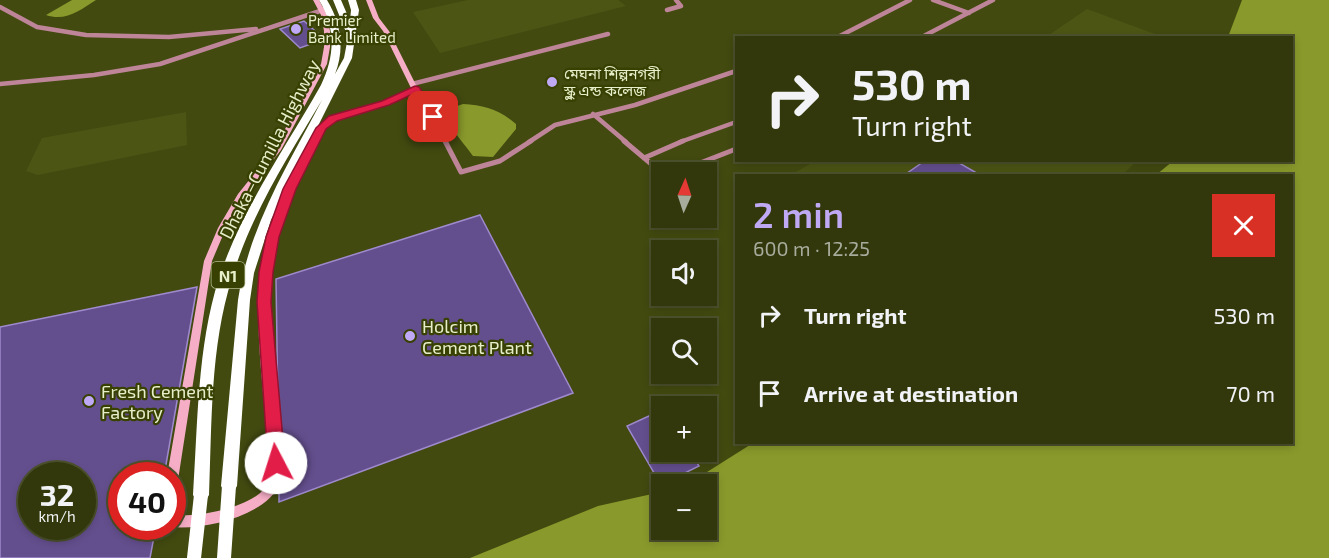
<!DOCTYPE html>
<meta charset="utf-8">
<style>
:root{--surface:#32380c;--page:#3d431a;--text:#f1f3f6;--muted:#a8ac9d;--line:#4d522d;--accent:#bfa9f4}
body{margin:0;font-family:"Exo 2","Noto Sans Bengali",sans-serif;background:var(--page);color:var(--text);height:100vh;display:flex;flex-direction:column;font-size:22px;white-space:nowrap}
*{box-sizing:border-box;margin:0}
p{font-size:20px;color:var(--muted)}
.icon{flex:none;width:33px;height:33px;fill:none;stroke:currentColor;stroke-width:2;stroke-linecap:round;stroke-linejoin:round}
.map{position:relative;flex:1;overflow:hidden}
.sheet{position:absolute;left:735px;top:174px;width:558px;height:270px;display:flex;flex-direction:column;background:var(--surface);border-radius:0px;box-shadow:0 3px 9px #0003,0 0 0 2px var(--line)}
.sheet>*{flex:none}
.top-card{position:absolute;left:735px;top:36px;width:558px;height:126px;border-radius:0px;box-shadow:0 3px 9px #0003,0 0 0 2px var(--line);background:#32380c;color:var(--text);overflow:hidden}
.needle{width:39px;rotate:3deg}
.controls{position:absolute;left:651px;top:162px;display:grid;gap:12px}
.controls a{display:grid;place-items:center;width:66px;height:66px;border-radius:0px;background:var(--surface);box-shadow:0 3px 9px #0003,0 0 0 2px var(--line);font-size:30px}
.speed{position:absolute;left:18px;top:462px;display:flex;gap:12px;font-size:30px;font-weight:700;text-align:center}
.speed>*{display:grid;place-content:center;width:78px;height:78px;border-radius:50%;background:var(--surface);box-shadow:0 3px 9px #0003,0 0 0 2px var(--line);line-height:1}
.speed small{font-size:15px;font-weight:400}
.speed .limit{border:9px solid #d22;background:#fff;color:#111}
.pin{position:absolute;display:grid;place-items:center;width:51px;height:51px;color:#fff;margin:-26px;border-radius:12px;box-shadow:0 3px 9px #0006}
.me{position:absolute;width:66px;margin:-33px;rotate:355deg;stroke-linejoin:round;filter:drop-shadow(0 0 4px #0008)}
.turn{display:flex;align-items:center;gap:21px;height:126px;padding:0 18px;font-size:27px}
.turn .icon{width:78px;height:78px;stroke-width:2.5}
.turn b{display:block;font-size:42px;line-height:51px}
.round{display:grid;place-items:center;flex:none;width:63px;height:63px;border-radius:0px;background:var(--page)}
.summary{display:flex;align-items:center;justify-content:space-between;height:102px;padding:0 18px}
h1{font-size:36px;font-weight:600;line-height:45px;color:var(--accent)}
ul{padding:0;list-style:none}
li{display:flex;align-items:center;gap:18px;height:78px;padding:0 18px}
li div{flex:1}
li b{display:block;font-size:22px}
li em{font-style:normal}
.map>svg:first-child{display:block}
</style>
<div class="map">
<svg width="1329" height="558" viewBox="0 0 1329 558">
<rect width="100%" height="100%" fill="#424a10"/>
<!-- built -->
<path fill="#4c5514" d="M468 0H618L626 6 440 53 413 12Z
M1087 9 1163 37H1046Z
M186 112 187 145 38 175 26 171 42 138Z
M817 160 1137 161 1121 176H789Z"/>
<!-- water -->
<path fill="#89992b" d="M72 0H96C80 10 66 22 46 15Z
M1242 0H1329V558H470L598 506 661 492 662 530H706V484H688L753 443 1292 442V176L1156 175 1173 161 1292 160V38L1228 37Z
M463 104C484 105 500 110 516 124V129L493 157 473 156C467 147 445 122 444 115L446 110Z"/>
<!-- building -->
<path fill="#644f8e" stroke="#9f8ace" stroke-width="1.5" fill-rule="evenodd" d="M304 21 322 37V40L300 48 280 29Z
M926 160H954L982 176H903Z
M480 215 573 393 279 502V489L282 483 284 466 278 409 276 279Z
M197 287 164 476H122V526H156L150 558H0V327ZM32 476H82V526H32Z
M662 410V452H690L699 466 661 485 627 426Z"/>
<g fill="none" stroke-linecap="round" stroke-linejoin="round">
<!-- street-far1 -->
<path stroke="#be8598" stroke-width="4.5" d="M933 0 969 13
M0 7 37 27 86 35 169 37 256 29
M667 10 681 6 676 0
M836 38 910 0
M920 38 993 0
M0 84 94 75 160 64 323 10
M412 84 608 34
M415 89 446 142
M593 114 626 142
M529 142 555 125 635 105 736 71
M680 142 736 122"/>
<!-- street -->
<path stroke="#be8598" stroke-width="5" d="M445 141 461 172 500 161 531 141
M624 141 662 173
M644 158 683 141
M677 172 736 149"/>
<!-- secondary -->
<path fill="#f6aec6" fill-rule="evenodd" d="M313 0H319L327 15 330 31V47L327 64 281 150 244 197 226 228 212 261 178 480 176 484 172 485V476H167L204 261 218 228 238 194 274 149 321 64 324 47V31L321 15Z
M366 0H372L379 18 389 31 418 89C410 96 397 102 386 105 369 111 334 114 324 130 316 143 310 157 303 171 289 200 278 229 272 261 264 305 269 352 274 397 276 415 286 469 280 483 267 516 204 530 172 527V515C197 518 262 507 270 479 273 471 270 459 269 451 268 432 265 412 263 392 259 349 255 303 263 260 270 227 283 196 298 166 304 155 312 135 319 126 332 110 364 108 382 102 392 98 402 93 411 88L383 31 373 18Z"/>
<!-- highway -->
<path fill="#fff" fill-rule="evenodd" d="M319 0H327C341 23 345 49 335 74L344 58 348 37 333 0H341L350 21 351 10 348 0H356L359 10 352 58 271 220 254 273 250 300 237 486 234 491 229 493 224 491 221 486 238 300C249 226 288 165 322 100 288 157 251 214 232 278 210 347 212 423 209 495L206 500 201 502 196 500 193 495C198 423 197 347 219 278 242 208 285 149 321 85 335 56 336 28 319 0Z"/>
<!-- highway-bridge -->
<path stroke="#fff" stroke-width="14" d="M194 558 201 495
M224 558 229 486"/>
</g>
<!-- route -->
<path fill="#e11d48" stroke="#92132f" stroke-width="1.5" d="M415 86 419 87 439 117 437 120H429L413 94 389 105 337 121 326 129 296 189 279 237 273 272 271 302 285 463 282 468 276 471 270 468 268 463 257 302 259 272 266 237 283 189 316 128 329 116 382 101Z"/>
<!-- markers -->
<g fill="#bfa9f4" stroke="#384002" stroke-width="2">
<circle cx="296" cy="29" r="6"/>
<circle cx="552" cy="82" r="6"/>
<circle cx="410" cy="336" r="6"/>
<circle cx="89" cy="401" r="6"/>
</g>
<g text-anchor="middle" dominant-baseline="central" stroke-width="4.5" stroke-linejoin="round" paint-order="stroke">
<!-- far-poi labels -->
<g font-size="15" fill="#e7efca" stroke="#384002" text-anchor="start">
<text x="308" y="20">Premier<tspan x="308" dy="17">Bank Limited</tspan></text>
<text x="564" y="73">মেঘনা শিল্পনগরী<tspan x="564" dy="17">স্কুল এন্ড কলেজ</tspan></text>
</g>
<!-- shield labels -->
<rect fill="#384002" stroke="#b2ba8e" stroke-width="1.5" x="211.5" y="262" width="33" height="26" rx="4.5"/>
<g font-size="16" font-weight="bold" fill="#e7efca">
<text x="228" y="275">N1</text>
</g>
<!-- street labels -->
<g font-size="18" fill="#e7efca" stroke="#384002">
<text transform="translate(269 149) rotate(-63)">Dhaka–Cumilla Highway</text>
</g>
<!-- poi labels -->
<g font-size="18" fill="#e7efca" stroke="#384002" text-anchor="start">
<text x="422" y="326">Holcim<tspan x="422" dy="21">Cement Plant</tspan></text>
<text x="101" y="391">Fresh Cement<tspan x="101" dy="21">Factory</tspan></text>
</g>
</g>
</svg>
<div class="controls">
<a><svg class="needle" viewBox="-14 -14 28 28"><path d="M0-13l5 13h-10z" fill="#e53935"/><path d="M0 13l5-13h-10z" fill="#a8ac9d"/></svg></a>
<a><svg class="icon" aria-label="sound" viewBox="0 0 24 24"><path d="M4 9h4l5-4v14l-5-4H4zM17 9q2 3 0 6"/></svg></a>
<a><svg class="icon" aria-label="search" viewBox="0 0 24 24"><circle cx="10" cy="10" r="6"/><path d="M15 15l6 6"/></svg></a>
<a>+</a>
<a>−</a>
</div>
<div class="speed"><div>32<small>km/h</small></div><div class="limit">40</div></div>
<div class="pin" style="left:433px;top:117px;background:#d93025"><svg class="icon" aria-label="arrive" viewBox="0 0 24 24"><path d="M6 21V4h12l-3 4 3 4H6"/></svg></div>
<svg class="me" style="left:276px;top:463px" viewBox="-20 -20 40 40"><circle r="19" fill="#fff"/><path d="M0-13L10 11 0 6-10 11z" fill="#e11d48"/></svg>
<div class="top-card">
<div class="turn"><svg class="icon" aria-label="right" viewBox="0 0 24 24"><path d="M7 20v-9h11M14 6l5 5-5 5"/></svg><div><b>530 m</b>Turn right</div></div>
</div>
<section class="sheet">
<div class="summary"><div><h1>2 min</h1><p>600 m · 12:25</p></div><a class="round" style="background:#d93025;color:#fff"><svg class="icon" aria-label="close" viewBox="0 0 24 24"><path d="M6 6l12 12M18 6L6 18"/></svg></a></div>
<ul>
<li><svg class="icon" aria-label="right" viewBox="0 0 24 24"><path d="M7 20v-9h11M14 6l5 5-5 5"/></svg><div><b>Turn right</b></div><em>530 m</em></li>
<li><svg class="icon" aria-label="arrive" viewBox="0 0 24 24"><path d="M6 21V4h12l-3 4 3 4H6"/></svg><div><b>Arrive at destination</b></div><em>70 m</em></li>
</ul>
</section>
</div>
